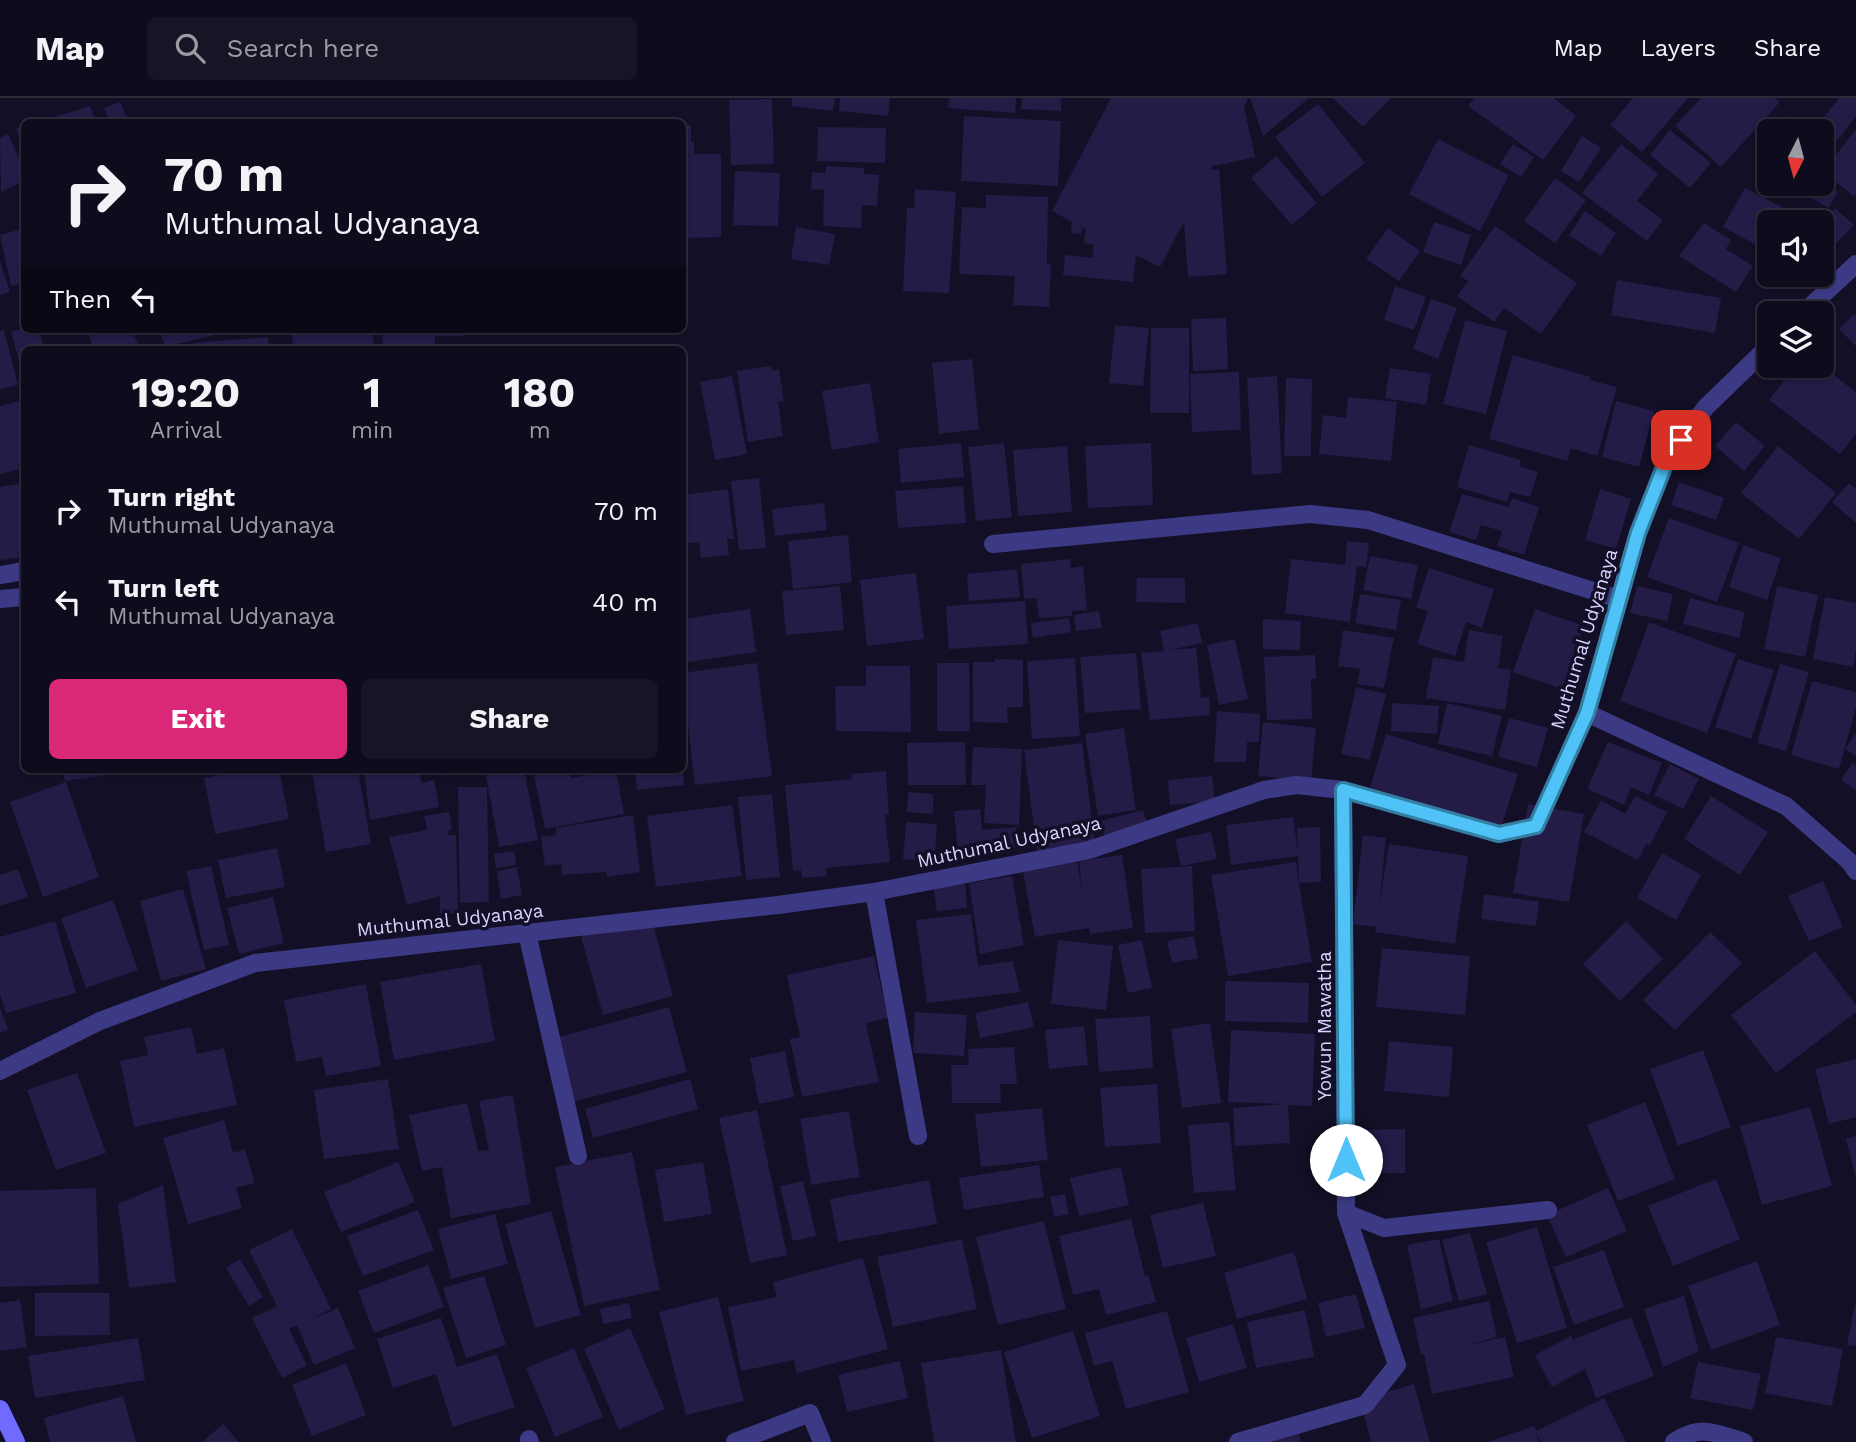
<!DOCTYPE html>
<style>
:root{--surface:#0e0b1c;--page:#171425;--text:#f1f3f6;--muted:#9b9ba3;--line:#2e2b3b;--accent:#db2777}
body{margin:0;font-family:"Work Sans",sans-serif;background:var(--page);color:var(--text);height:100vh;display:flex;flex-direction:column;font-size:26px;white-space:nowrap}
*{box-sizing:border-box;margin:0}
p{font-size:23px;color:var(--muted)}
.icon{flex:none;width:38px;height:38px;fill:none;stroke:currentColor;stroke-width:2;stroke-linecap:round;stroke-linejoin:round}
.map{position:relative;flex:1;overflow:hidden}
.drawer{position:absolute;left:21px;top:248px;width:665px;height:427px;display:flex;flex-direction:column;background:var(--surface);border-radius:10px;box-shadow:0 2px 5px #0004,0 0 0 2px var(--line)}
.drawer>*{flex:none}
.banner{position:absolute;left:21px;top:21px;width:665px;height:214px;border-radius:10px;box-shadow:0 2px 5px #0004,0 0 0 2px var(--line);background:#0e0b1c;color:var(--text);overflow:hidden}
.needle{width:46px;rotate:186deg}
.controls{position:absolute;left:1757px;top:21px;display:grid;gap:14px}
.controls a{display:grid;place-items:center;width:77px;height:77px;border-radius:10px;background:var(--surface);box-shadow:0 2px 5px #0004,0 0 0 2px var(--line);font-size:35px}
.pin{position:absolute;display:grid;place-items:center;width:60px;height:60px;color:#fff;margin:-30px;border-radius:14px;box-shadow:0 4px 10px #0006}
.me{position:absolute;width:77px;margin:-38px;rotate:0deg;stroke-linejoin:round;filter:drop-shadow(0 0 5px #0008)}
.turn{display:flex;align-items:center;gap:24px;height:147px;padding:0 28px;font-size:32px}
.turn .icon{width:91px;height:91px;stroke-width:2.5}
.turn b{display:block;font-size:49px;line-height:60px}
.then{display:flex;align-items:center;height:66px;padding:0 28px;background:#0003;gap:14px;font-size:26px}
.eta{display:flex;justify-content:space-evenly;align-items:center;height:119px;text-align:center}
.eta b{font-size:42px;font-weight:700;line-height:49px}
.primary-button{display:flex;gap:14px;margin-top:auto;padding:14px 28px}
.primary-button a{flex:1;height:80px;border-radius:10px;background:var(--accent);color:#fff;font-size:28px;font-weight:700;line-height:80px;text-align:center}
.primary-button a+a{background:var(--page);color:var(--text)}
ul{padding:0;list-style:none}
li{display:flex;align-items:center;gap:21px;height:91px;padding:0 28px}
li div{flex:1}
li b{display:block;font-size:26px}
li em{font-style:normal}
header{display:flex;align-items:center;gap:42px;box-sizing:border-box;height:98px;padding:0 35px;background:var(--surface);border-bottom:2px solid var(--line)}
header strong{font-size:33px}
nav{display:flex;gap:38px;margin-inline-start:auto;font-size:24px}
.search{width:490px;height:63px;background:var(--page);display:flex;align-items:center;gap:18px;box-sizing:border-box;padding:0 24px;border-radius:10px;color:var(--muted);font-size:26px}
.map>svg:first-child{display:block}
</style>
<header>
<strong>Map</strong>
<div class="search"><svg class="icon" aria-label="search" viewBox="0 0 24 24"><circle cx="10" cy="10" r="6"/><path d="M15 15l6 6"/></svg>Search here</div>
<nav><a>Map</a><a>Layers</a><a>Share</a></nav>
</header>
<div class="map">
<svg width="1856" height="1344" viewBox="0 0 1856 1344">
<rect width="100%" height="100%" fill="#130f26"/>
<!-- building -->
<path fill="#241b47" d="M792 0H835L833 13 791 8Z
M840 0H890L888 18 839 13Z
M949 0H1016L1015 15 948 10Z
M1022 0H1061V13L1021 11Z
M1111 0H1248L1244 9 1255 59 1215 68 1214 66 1211 72 1219 71 1227 176 1188 179 1184 124 1160 169 1136 157 1133 184 1063 177 1065 157 1092 160 1094 147 1084 145 1086 131 1082 129 1081 136 1071 135 1072 124 1052 113Z
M1250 0H1309L1263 38Z
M1333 0H1391L1363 29Z
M1474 0H1554L1576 18 1543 62 1468 8Z
M1633 0H1688L1642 54 1610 27Z
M1701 0H1775L1780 4 1721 69 1675 28Z
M1839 0H1856V18L1822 62V33H1813Z
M772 1 774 66 731 67 729 2Z
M120 4 127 20 110 24 104 10Z
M1318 6 1365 65 1322 99 1275 39Z
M90 8 96 24H38Z
M964 18 1061 23 1058 88 961 83Z
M1785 18 1802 31 1800 33H1773Z
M682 27H691V44L694 43V56H721V139L684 140Z
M24 28V54L16 31Z
M818 29 886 30 885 65 817 63Z
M1856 31V96L1854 98 1823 74Z
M1670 32 1711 65 1690 90 1650 57Z
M8 36 24 71V83L1 94 0 40Z
M1582 38 1601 50 1579 84 1561 73Z
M1769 39V63L1758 54Z
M1438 41 1509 77 1480 133 1409 96Z
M1513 46 1534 59 1521 79 1500 66Z
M1621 46 1658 76 1637 103 1663 122 1647 143 1582 95Z
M1276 58 1317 105 1292 127 1251 80Z
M826 68 864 70V76L879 77 877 108 862 107 861 130 823 128 824 92 811 91 812 74 826 75Z
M735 73 780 75 778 128 733 127Z
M1555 80 1586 102 1555 145 1524 123Z
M1822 83 1838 94 1828 110 1809 98 1817 86H1822Z
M1745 90 1793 115 1788 124H1769V154L1723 129Z
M915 91 956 94 949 195 903 193 907 110H914Z
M986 97 1048 99 1047 165 1051 166 1049 209 1013 207 1015 178 959 176 962 109 986 110Z
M1835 110 1854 127 1822 160V124Z
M1585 113 1616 135 1601 158 1569 137Z
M1434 124 1471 137 1461 167 1423 154Z
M1704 125 1731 142 1726 151 1753 168 1736 194 1679 158Z
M1495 128 1577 185 1541 236 1504 210 1494 224 1457 198 1468 183 1460 178Z
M796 129 835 136 829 167 791 161Z
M1388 130 1420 153 1399 183 1366 161Z
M22 131 24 141V185L11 188 0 137Z
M0 163 10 194 0 197Z
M1617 182 1721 200 1715 235 1611 217Z
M1395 188 1426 199 1414 232 1384 222Z
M1431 201 1457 210 1438 261 1413 251Z
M1854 216 1856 218V248L1839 231Z
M1226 220 1228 271 1193 273 1191 221Z
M1465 222 1507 233 1486 316 1443 306Z
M1115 227 1149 230 1143 288 1109 285Z
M24 230 39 231 44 252H24V269L21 270 11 234Z
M1151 230H1189V315H1150Z
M87 231H132L140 252H94Z
M160 231H230L231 233 165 249Z
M292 231H373L374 252H293Z
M382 231H465V238H435V249L463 248V252H383Z
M4 232 18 287 0 291V233Z
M268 239 269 252H194L193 245Z
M1513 257 1591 279 1590 282 1617 289 1597 358 1571 350 1567 363 1489 341Z
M972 261 979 331 939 336 932 265Z
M771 268 772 273 779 271 784 303 778 304 783 338 748 344 737 273Z
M1796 268H1822L1856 294V336L1840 356 1769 302Z
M1390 270 1431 276 1426 307 1385 300Z
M1239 274 1241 332 1192 334 1190 276Z
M732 278 747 356 715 362 700 284Z
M1277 278 1282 375 1252 377 1247 280Z
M1286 280 1312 281 1311 358H1284Z
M870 285 879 344 832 352 822 293Z
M1348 299 1397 304 1391 363 1319 356 1323 317 1346 320Z
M24 302V370L0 376V308Z
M1616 303 1654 313 1639 369 1602 359Z
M1736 324 1765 348 1744 373 1715 348Z
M961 345 964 379 901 385 898 351Z
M1004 345 1012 419 976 423 968 349Z
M1151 345 1153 407 1088 410 1085 348Z
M1469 347 1521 362 1519 368 1538 374 1530 399 1510 394 1507 404 1457 389Z
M1067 348 1072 414 1018 418 1013 352Z
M1778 348 1836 395 1799 441 1741 395Z
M759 380 766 450 739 452 731 383Z
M1679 384 1724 400 1716 422 1671 407Z
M24 385V459L0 462V389Z
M1849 385 1856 391V425L1832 404Z
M963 388 966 425 898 430 895 393Z
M728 391 734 441H727L729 457 701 460 699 444 682 446V397Z
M1600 391 1631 401 1616 451 1585 442Z
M1462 396 1509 409 1512 400 1539 409 1524 457 1497 448 1502 433 1481 427 1476 442 1449 434Z
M824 405 827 432 775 438 772 411Z
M1669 420 1739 445 1717 504 1647 479Z
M848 437 852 484 793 491 788 443Z
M1347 443 1369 445 1366 469 1357 468 1350 524 1285 515 1291 461 1345 467Z
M1743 447 1781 460 1767 502 1729 489Z
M1370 458 1418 467 1411 501 1363 492Z
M1070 461 1071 470 1083 468 1087 512 1072 513V518L1039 520 1036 500 1024 501 1021 466Z
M1429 470 1494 491 1482 530 1466 524 1455 558 1417 546 1428 513 1416 509Z
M1017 471 1020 499 969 503 967 476Z
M916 475 924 541 867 548 860 482Z
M1137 480H1185V505L1136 504Z
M840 488 844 532 786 537 782 493Z
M1637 488 1673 496 1667 523 1630 515Z
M1777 488 1818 497 1805 559 1764 551Z
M1360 496 1401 502 1396 532 1355 525Z
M1825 499 1856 505V552L1853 569 1813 561Z
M1690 500 1745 514 1739 540 1683 526Z
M1025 503 1028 546 949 551 946 508Z
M750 511 756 554 682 565V521Z
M1535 511 1584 528 1562 591 1513 574Z
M1099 513 1102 530 1076 533 1074 517Z
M1069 520 1071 534 1033 540 1031 525Z
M1263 521 1301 523 1300 552 1263 551Z
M1649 524 1736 556 1707 635 1620 603Z
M1198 525 1202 545 1170 552 1196 550 1201 600 1209 599 1210 617 1150 622 1141 555 1164 553 1160 533Z
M1343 532 1394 540 1384 590 1357 586 1360 571 1338 568Z
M1469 532 1503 538 1498 570 1511 572 1505 612 1426 600 1433 559 1464 564Z
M1235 541 1248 601 1219 607 1207 547Z
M1136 555 1141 611 1085 615 1080 559Z
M1315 557 1316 580 1311 581 1312 621 1267 622 1264 559Z
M1075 560 1080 638 1032 641 1027 563Z
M995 561 1023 562V609H1007L1008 625 973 624V564H995Z
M1738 561 1774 572 1751 641 1715 629Z
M757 565 772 678 695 687 682 575Z
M937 565H969L970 633H937Z
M1780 566 1809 574 1786 653 1757 645Z
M866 568H910L911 634 836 633 835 588H866Z
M1812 583 1856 594V609L1839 671 1791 657Z
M1356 589 1386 596 1370 662 1341 656Z
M1392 605 1439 608 1437 636 1391 633Z
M1447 605 1502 618 1492 658 1438 646Z
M1217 613 1260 616 1259 644H1247L1246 664H1214Z
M1509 620 1548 630 1537 669 1498 659Z
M1263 624 1316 630 1311 683 1258 678Z
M1124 630 1136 712 1098 718 1085 636Z
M1856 635V658L1845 651Z
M1386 636 1518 676 1501 730 1370 690Z
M965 644 966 687H908L907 645Z
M1608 644 1662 665 1649 697 1631 689 1624 707 1587 691Z
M1082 645 1095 745 1037 753 1024 652Z
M973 649 1022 651 1019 727 984 725 986 687H971Z
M1852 665 1856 667V692L1841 682Z
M1670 666 1699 681 1683 711 1654 697Z
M63 672H129V674L65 683Z
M245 672H279L289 721 215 736 204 680Z
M358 672 371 746 326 754 312 673Z
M364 672H419L422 685 434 682 439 709 370 722Z
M439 672H466V673L440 678Z
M485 672H524L538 742 499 749Z
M533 672H569L571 680 616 672 624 716 545 731Z
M635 672H683L684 687 637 692Z
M886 673 889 716 885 717 890 764 826 770 827 778 802 780 801 772 793 773 785 687 852 681 851 676Z
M1212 678 1215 703 1170 707 1168 682Z
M66 684 99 779 43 799 10 704Z
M458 689H487L489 804 460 805Z
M908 694 933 696V716L907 714Z
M772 696 780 779 746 782 738 699Z
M1635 698 1667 714 1650 747 1646 746 1638 762 1584 734 1601 702 1625 716Z
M1711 698 1768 734 1740 777 1684 741Z
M1528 706 1584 716 1569 804 1513 795Z
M732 707 742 778 656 789 647 718Z
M980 711 982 732 1016 729 1018 749 958 754 954 713Z
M1143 712 1148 728 1105 739 1100 723Z
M449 714 452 732 449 733 448 737H456L458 815H440V798L407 807 389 739 427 732 424 718Z
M633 717 640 774 607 779 606 774 562 777 561 766 545 768 541 739 556 737V730Z
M1293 719 1298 755 1297 730 1320 729 1321 784 1299 785 1312 864 1228 878 1211 777 1296 764 1299 785 1298 758 1231 767 1226 727Z
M906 724 937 726 935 755 924 754 923 763 903 761Z
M1211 734 1217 761 1181 768 1175 741Z
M1363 737 1386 740 1379 808 1389 746 1468 758 1455 846 1375 834 1376 829 1353 826Z
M277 750 285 789 226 800 218 762Z
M514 753 516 767 496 770 494 756Z
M1662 755 1701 777 1676 822 1637 800Z
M1122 757 1133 830 1090 836 1089 830 1035 839 1023 773 1077 763 1083 799 1079 763Z
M211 768 229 847 204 852 186 773Z
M1192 768 1195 833 1145 835 1141 771Z
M517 769 522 797 501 801 497 773Z
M18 771 28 799 0 808V777Z
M1012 778 1024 847 980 856 969 785Z
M965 783 967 810 937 813 933 788Z
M1823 783 1843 829 1809 843 1788 798Z
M183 791 206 871 161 883 140 803Z
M1484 796 1539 804 1536 828 1481 821Z
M273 799 284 845 239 856 227 810Z
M113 802 138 872 86 890 61 820Z
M971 816 978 868 1013 863 1020 894 927 905 916 822Z
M651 819 673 898 603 917 581 838Z
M55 823 76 895 6 915 0 896V839Z
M1626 823 1663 861 1620 903 1583 866Z
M1710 834 1742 865 1675 932 1643 902Z
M1194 838 1198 860 1172 865 1167 843Z
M1058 842 1113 848 1106 912 1051 906Z
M1142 842 1152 890 1128 895 1118 847Z
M1382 850 1470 858 1465 917 1376 909Z
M1815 853 1856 907V914L1776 975 1731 917Z
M874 858 888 920 866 925 879 984 802 999 790 941 800 939 787 877Z
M481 866 495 943 394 962 380 884Z
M1225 883 1309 885 1308 925 1225 923Z
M366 886 381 968 326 978 322 959 296 964 284 902Z
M1028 904 1034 929 980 940 975 915Z
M669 909 687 974 565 1006 548 942Z
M0 910 8 931 0 935Z
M915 914 967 917 964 958 913 955Z
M1150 918 1153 970 1099 974 1095 921Z
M1210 925 1221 1005 1182 1010 1171 931Z
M1084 928 1088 967 1049 971 1045 932Z
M191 929 197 956 224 950 237 1007 134 1029 120 963 148 957 144 939Z
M1231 932 1315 936 1312 1008 1288 1007 1290 1045 1235 1048 1233 1010 1283 1006 1228 1004Z
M1389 943 1453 949 1449 999 1384 993Z
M1014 949 1017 986H1000L1001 1005H952L951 967H969L968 951Z
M1703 952 1731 1029 1678 1048 1650 971Z
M785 953 794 999 759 1006 750 960Z
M1856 961V1019L1829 1026 1815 971Z
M77 975 106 1055 56 1072 27 992Z
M388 981 399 1051 324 1061 314 992Z
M690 981 698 1011 593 1040 585 1011Z
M1157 986 1161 1045 1105 1049 1100 990Z
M513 997 531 1106 451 1120 442 1069 422 1073 409 1017 467 1005 478 1053 489 1052 479 1003Z
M1645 1004 1675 1081 1618 1103 1587 1027Z
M1810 1009 1832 1088 1762 1107 1740 1028Z
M1042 1010 1048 1062 981 1069 975 1016Z
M757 1012 787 1157 750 1165 719 1020Z
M849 1013 860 1079 811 1087 800 1021Z
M224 1022 233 1055 245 1051 255 1085 236 1090 242 1110 188 1126 163 1040Z
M1229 1024 1236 1092 1194 1095 1188 1027Z
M1405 1031V1075L1337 1076 1336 1032Z
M1856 1038V1077H1855L1846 1041Z
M632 1054 660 1192 584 1208 555 1069Z
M398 1064 415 1104 341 1134 324 1094Z
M703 1064 712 1116 664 1124 655 1072Z
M1039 1067 1044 1099 964 1112 959 1080Z
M1121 1069 1129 1107 1079 1118 1070 1080Z
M1716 1081 1740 1141 1673 1168 1648 1108Z
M929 1082 937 1126 838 1144 830 1101Z
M803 1083 816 1138 793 1143 780 1088Z
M163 1087 176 1184 129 1190 118 1106Z
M96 1090 99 1186 0 1189V1093Z
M1608 1090 1627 1133 1566 1159 1547 1117Z
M1065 1096 1069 1116 1054 1119 1050 1099Z
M1203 1105 1216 1158 1163 1170 1150 1117Z
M418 1112 434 1152 363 1178 347 1138Z
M551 1113 581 1217 535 1230 505 1126Z
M495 1116 508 1166 451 1181 438 1131Z
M1131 1121 1145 1178 1148 1177 1156 1204 1106 1217 1099 1191 1073 1197 1059 1138Z
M1044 1123 1066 1211 998 1227 976 1139Z
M1537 1129 1567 1230 1517 1245 1486 1144Z
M292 1131 331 1211 307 1223 338 1210 355 1250 314 1267 297 1227 289 1231 307 1267 282 1280 252 1220 277 1208 249 1152Z
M1470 1135 1487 1196 1459 1203 1442 1142Z
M962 1141 977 1211 893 1229 877 1159Z
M1439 1141 1453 1203 1421 1211 1407 1147Z
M1604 1152 1624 1209 1574 1227 1553 1169Z
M1294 1154 1307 1201 1237 1221 1224 1175Z
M863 1160 888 1251 797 1275 794 1262 741 1273 728 1209 777 1199 773 1184Z
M240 1161 263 1199 249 1208 226 1170Z
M1757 1163 1780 1227 1711 1252 1688 1188Z
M428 1167 444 1209 374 1235 358 1193Z
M484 1178 506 1247 466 1260 443 1190Z
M35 1195H109L110 1237 35 1238Z
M1356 1196 1365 1230 1326 1239 1318 1205Z
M1684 1198 1699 1253 1663 1269 1644 1211Z
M718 1199 744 1303 686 1317 659 1214Z
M20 1202 27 1249 0 1253V1205Z
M1489 1203 1497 1239 1463 1248 1505 1239 1514 1279 1432 1296 1424 1256 1421 1257 1413 1220Z
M629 1205 632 1220 603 1226 600 1211Z
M1855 1206H1856V1248L1847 1247Z
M1305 1212 1314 1259 1256 1270 1247 1224Z
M1167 1213 1189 1294 1126 1311 1112 1263 1094 1268 1085 1235Z
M1631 1219 1654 1278 1596 1300 1585 1271 1552 1289 1535 1257 1571 1238 1577 1248 1574 1241Z
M441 1220 457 1269 497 1256 515 1309 453 1329 436 1276 393 1290 377 1241Z
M1233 1226 1247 1270 1199 1284 1186 1240Z
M630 1230 665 1311 619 1332 584 1251Z
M1073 1233 1100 1318 1032 1340 1004 1254Z
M1776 1239 1843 1251 1832 1308 1765 1295Z
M138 1240 145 1282 35 1300 28 1258Z
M574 1250 603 1319 555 1339 526 1270Z
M1001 1252 1016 1344H934L921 1265Z
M900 1263 908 1300 847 1314 838 1277Z
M1698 1264 1761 1276 1753 1312 1690 1300Z
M346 1265 366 1317 312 1338 292 1287Z
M1414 1286 1430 1344H1371L1360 1302Z
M123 1298 136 1344H50L44 1320Z
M1604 1300 1626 1344H1541L1536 1335 1539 1344H1487L1534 1328 1536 1333Z
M1297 1324 1301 1344H1234Z
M223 1326 239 1344H202Z"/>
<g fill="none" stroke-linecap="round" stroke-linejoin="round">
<!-- street -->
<path stroke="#3d3a85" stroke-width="18" d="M1803 215 1856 166
M993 446 1310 416 1368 422 1619 501
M0 477 24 473
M0 501 24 499
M1587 615 1786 708 1850 764 1856 773
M874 794 918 1038
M527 835 578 1058
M0 973 100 923 255 865 778 807 874 794 1089 752 1264 692 1296 687 1343 692 1499 736 1536 728 1587 615 1638 435 1668 359 1706 309 1769 248
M1346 1115 1384 1130 1548 1112
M529 1341 530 1344
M735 1344 810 1315 822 1344
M1238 1344 1365 1307 1397 1267 1346 1115 1343 692
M1674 1344C1700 1326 1716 1335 1744 1344"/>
<!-- secondary -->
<path stroke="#6f6bff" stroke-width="18" d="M0 1311 16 1344"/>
</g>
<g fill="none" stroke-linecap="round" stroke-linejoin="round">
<!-- route casing -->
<g stroke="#337fa1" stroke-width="18">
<path id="route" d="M1346 1062 1343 692 1499 736 1536 728 1587 615 1638 435 1668 359 1681 342"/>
</g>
<!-- route -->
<use href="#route" stroke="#4fc3f7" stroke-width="12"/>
</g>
<g text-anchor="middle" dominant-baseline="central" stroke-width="7" stroke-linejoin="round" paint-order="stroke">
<!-- street labels -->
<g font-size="19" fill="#d9d4ff" stroke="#130f26">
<text transform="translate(1584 541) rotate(-73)">Muthumal Udyanaya</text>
<text transform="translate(1009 744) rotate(-12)">Muthumal Udyanaya</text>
<text transform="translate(450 822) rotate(-6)">Muthumal Udyanaya</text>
<text transform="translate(1324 928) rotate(-90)">Yowun Mawatha</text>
</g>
</g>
</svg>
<div class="controls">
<a><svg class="needle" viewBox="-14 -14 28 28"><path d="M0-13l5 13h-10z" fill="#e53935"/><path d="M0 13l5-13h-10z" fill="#9b9ba3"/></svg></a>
<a><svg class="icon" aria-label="sound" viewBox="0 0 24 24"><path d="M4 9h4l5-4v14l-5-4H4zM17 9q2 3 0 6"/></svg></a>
<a><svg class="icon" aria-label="layers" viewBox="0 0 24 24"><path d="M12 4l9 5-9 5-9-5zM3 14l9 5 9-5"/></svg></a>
</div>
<div class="pin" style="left:1681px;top:342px;background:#d93025"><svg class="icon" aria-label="arrive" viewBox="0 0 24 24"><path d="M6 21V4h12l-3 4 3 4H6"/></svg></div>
<svg class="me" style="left:1346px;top:1062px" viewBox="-20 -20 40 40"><circle r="19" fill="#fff"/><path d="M0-13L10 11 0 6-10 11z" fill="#4fc3f7"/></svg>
<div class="banner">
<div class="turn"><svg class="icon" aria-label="right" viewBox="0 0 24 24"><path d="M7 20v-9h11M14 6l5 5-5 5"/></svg><div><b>70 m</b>Muthumal Udyanaya</div></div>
<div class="then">Then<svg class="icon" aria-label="left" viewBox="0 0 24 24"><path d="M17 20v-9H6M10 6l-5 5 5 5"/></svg></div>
</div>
<section class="drawer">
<div class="eta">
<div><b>19:20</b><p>Arrival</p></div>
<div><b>1</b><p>min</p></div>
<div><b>180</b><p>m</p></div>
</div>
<ul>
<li><svg class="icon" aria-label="right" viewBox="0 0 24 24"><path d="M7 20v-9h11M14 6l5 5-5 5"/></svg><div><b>Turn right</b><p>Muthumal Udyanaya</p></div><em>70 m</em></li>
<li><svg class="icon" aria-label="left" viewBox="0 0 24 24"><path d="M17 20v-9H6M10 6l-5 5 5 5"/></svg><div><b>Turn left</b><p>Muthumal Udyanaya</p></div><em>40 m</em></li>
</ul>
<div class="primary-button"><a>Exit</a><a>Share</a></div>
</section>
</div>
